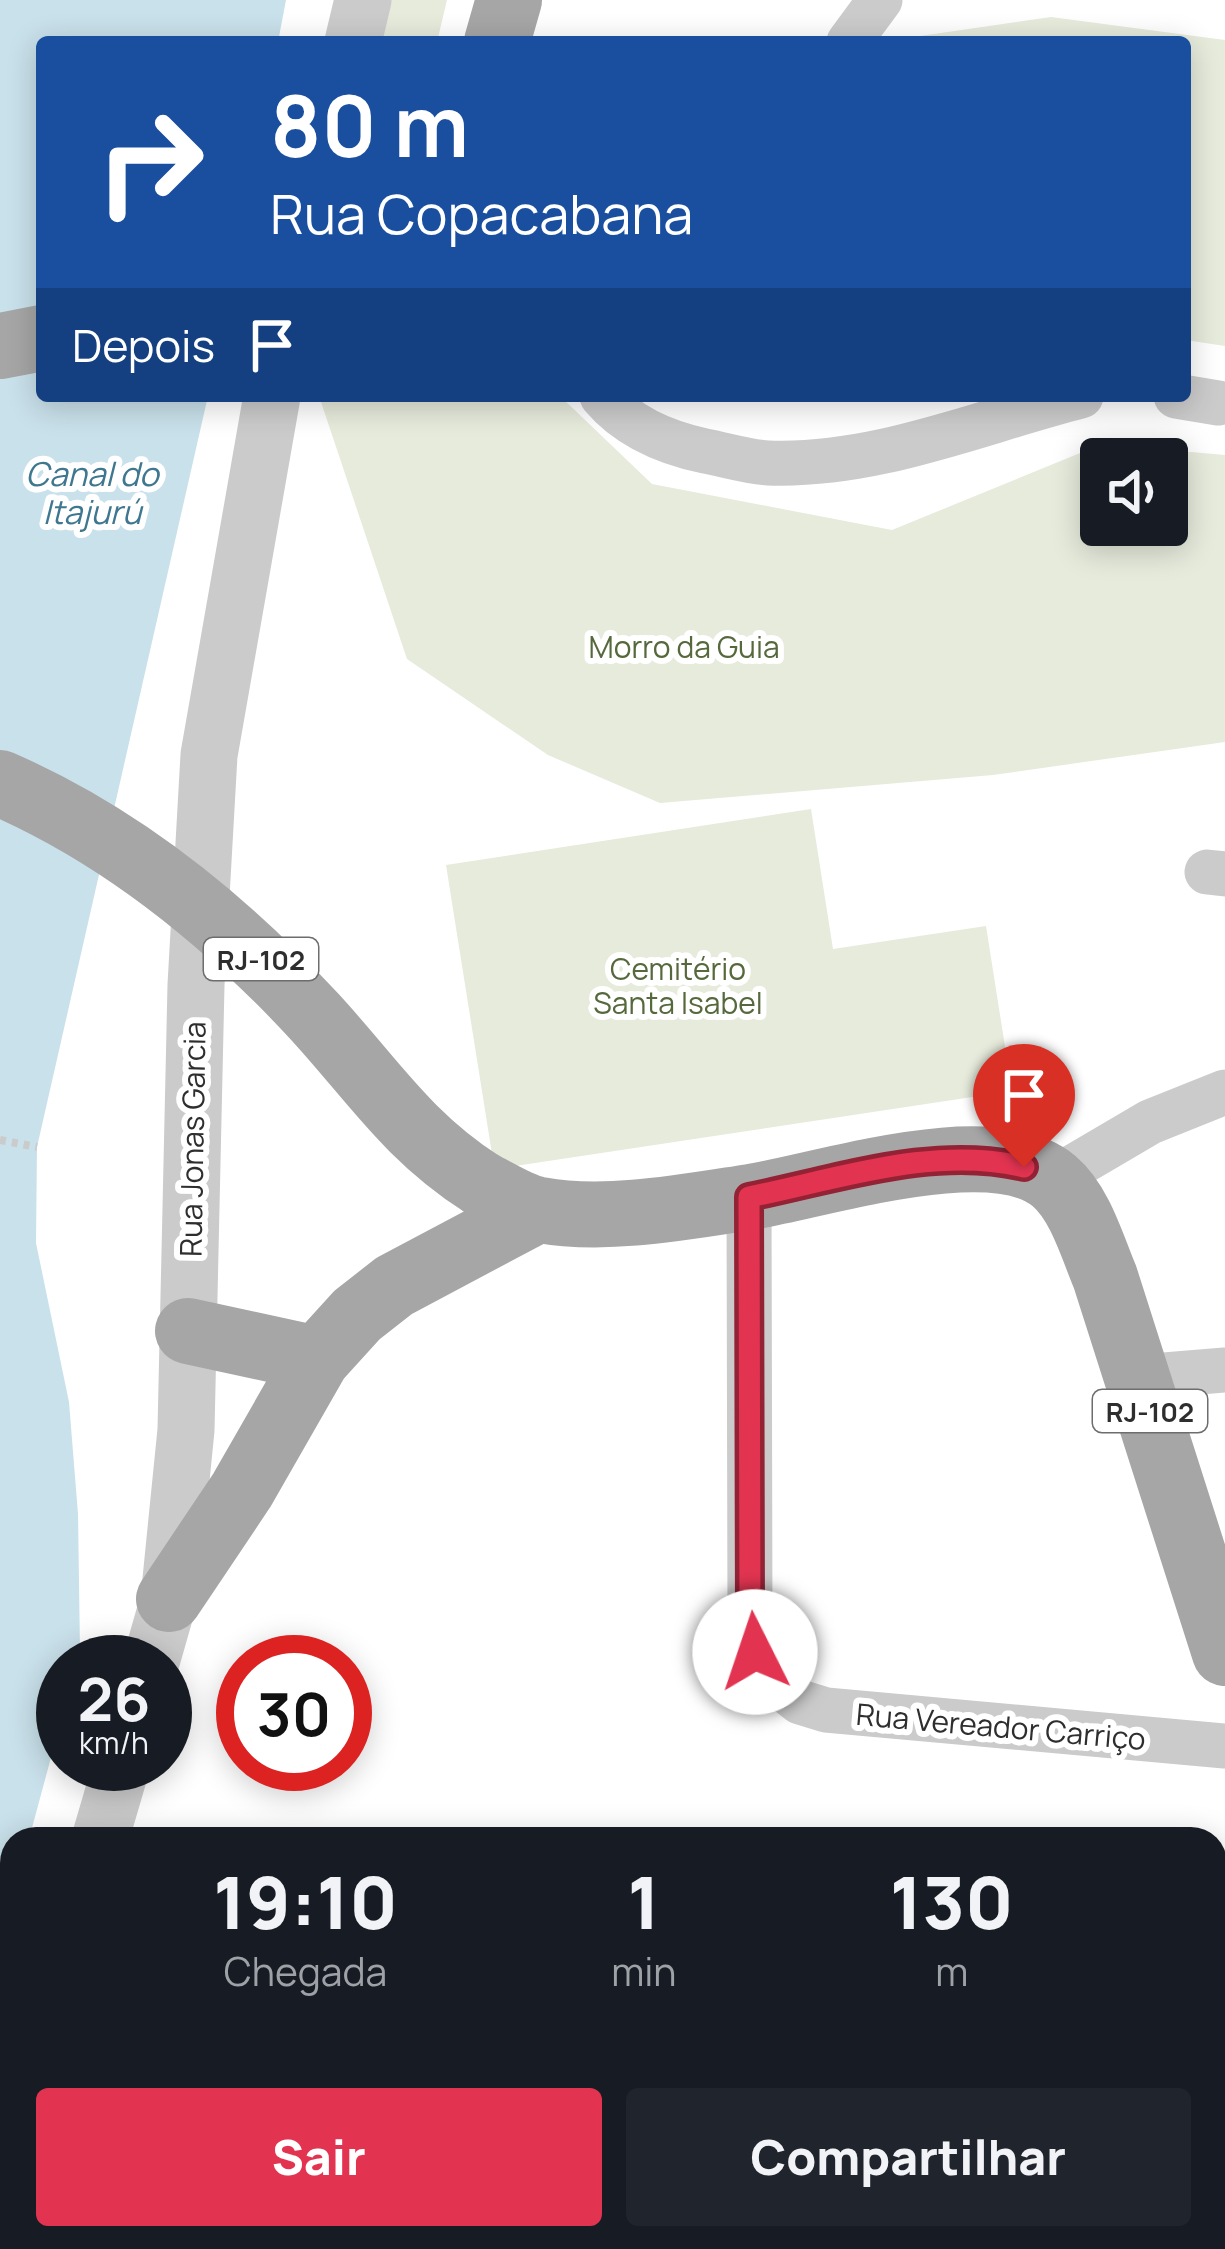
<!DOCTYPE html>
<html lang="pt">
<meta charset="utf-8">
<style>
:root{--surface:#171b24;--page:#20242c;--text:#f1f3f6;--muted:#9ea1a6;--accent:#e23451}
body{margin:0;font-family:Manrope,sans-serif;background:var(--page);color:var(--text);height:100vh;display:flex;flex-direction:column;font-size:45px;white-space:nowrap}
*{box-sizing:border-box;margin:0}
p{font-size:39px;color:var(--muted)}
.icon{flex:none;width:66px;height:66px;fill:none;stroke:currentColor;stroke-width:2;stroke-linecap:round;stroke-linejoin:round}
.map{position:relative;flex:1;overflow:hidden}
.sheet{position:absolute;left:0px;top:1827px;width:1227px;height:423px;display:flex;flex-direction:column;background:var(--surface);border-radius:36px 36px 0 0;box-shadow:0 6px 30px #0003}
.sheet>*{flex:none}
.top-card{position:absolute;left:36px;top:36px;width:1155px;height:366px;border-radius:12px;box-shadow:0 6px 30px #0003;background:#1a4fa0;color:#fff;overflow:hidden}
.controls{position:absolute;left:1080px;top:438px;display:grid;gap:24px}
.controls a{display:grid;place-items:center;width:108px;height:108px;border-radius:12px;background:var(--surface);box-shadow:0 6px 30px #0003;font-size:60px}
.speed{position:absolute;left:36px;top:1635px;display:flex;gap:24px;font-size:60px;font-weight:700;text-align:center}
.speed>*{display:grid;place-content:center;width:156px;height:156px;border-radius:50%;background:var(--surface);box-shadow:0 6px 30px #0003;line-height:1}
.speed small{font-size:30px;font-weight:400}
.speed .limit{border:18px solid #d22;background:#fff;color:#111}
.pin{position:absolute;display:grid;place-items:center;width:102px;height:102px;color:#fff;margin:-123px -51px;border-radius:50% 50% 50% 0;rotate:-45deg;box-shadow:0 0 12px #0007}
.pin .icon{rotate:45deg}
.me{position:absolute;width:132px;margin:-66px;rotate:356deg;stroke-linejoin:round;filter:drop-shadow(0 0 9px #0008)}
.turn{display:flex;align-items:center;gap:42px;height:252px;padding:0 36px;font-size:54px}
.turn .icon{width:156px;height:156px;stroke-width:2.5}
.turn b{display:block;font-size:84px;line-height:102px}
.then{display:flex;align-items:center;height:114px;padding:0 36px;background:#0003;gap:24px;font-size:45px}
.eta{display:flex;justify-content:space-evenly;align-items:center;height:204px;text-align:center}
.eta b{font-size:72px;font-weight:800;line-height:84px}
.cta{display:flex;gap:24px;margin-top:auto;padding:24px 36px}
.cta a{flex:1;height:138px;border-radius:12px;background:var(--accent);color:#fff;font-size:48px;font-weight:800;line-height:138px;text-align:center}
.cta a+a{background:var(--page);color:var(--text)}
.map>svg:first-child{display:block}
</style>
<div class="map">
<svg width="1225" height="2249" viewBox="0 0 1225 2249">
<rect width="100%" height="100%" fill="#fff"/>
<!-- green -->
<path fill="#e6ebdc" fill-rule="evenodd" d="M381 0H447L437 42H371Z
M1051 17 1225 40V346L1185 340V42H879Z
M319 396H560L652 484 892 530 1102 444 1225 455V742L993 775 660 803 548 755 407 659ZM1101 459H1167V525H1101Z
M811 809 833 949 986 926 1012 1091 515 1166 492 1154 446 865Z"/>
<!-- water -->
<path fill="#c9e1eb" d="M0 0H286L278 42H42V396H208L37 1147 36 1243 69 1402 78 1514 80 1650 77 1662H63V1713L29 1839H12V1901L0 1946Z"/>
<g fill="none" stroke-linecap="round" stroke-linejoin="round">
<!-- path -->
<path stroke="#cbcbcb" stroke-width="8" stroke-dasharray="6 6" stroke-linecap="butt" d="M0 1140 37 1147"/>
<!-- minor -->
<path stroke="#cbcbcb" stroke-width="45" d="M849 42 880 0
M602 396C628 427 667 443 705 451 726 455 748 462 768 463 876 467 979 422 1081 396
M1176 396 1218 403
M1207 872 1225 874
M1053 1179 1150 1122 1225 1092
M749 1197 750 1623 755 1652 767 1676 800 1702 826 1710 1225 1746
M1140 1377 1225 1370
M1215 2023 1225 2025
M759 2238 782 2249"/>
<!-- tertiary -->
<path stroke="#cbcbcb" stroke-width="57" d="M353 42 363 0
M151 1662 169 1599 186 1430 196 985 209 755 272 396
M100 1839 122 1764
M0 2176 12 2137"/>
<!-- primary -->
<path stroke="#a6a6a6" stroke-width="66" d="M497 42 509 0
M0 346 42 338
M482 1184C500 1193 521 1207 540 1210 606 1222 685 1207 750 1197 824 1185 992 1129 1054 1181 1080 1203 1092 1246 1105 1277L1225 1653
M188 1331 317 1359
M169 1599 242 1490 317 1359 357 1315 394 1286 537 1210"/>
<!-- primary-bridge -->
<path stroke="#a6a6a6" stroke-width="66" d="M0 783C122 836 225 920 314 1016 373 1080 407 1136 482 1184"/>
</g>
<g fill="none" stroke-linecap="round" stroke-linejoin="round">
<!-- route casing -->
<g stroke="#932235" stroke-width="30">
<path id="route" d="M755 1652 750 1623 749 1197C838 1179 935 1145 1024 1167"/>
</g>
<!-- route -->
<use href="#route" stroke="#e23451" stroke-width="21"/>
</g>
<g text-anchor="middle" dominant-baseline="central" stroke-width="12" stroke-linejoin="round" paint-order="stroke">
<!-- shield labels -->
<g fill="#fff" stroke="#6d6d6d" stroke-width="3">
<rect x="204" y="938" width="114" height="42" rx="9"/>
<rect x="1093" y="1390" width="114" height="42" rx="9"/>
</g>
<g font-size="27" font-weight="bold" fill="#2e2e2e">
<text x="261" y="959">RJ-102</text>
<text x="1150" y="1411">RJ-102</text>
</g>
<!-- park labels -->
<g font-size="30" fill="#56693c" stroke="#fff">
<text x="684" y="646">Morro da Guia</text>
<text x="678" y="968">Cemitério<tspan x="678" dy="34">Santa Isabel</tspan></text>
</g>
<!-- street labels -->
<g font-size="30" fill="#2e2e2e" stroke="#fff">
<text transform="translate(192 1139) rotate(-89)">Rua Jonas Garcia</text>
<text transform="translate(1001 1726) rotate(5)">Rua Vereador Carriço</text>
</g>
<!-- water labels -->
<g font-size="33" font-style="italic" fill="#3e778f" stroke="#fff">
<text x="92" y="473">Canal do<tspan x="92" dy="38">Itajurú</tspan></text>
</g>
</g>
</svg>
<div class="controls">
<a><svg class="icon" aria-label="sound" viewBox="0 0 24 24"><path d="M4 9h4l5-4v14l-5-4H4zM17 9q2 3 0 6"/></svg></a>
</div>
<div class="speed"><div>26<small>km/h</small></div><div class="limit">30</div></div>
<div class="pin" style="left:1024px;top:1167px;background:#d93025"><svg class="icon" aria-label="arrive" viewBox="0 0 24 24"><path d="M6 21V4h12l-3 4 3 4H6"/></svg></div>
<svg class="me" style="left:755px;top:1652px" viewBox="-20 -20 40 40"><circle r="19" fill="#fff"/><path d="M0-13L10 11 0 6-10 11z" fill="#e23451"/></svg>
<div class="top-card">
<div class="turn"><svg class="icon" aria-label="right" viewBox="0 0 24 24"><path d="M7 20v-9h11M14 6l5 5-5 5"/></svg><div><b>80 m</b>Rua Copacabana</div></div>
<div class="then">Depois<svg class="icon" aria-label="arrive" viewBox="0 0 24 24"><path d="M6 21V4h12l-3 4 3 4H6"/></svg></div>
</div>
<section class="sheet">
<div class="eta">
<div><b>19:10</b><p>Chegada</p></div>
<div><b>1</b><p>min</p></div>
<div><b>130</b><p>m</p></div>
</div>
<div class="cta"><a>Sair</a><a>Compartilhar</a></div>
</section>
</div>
